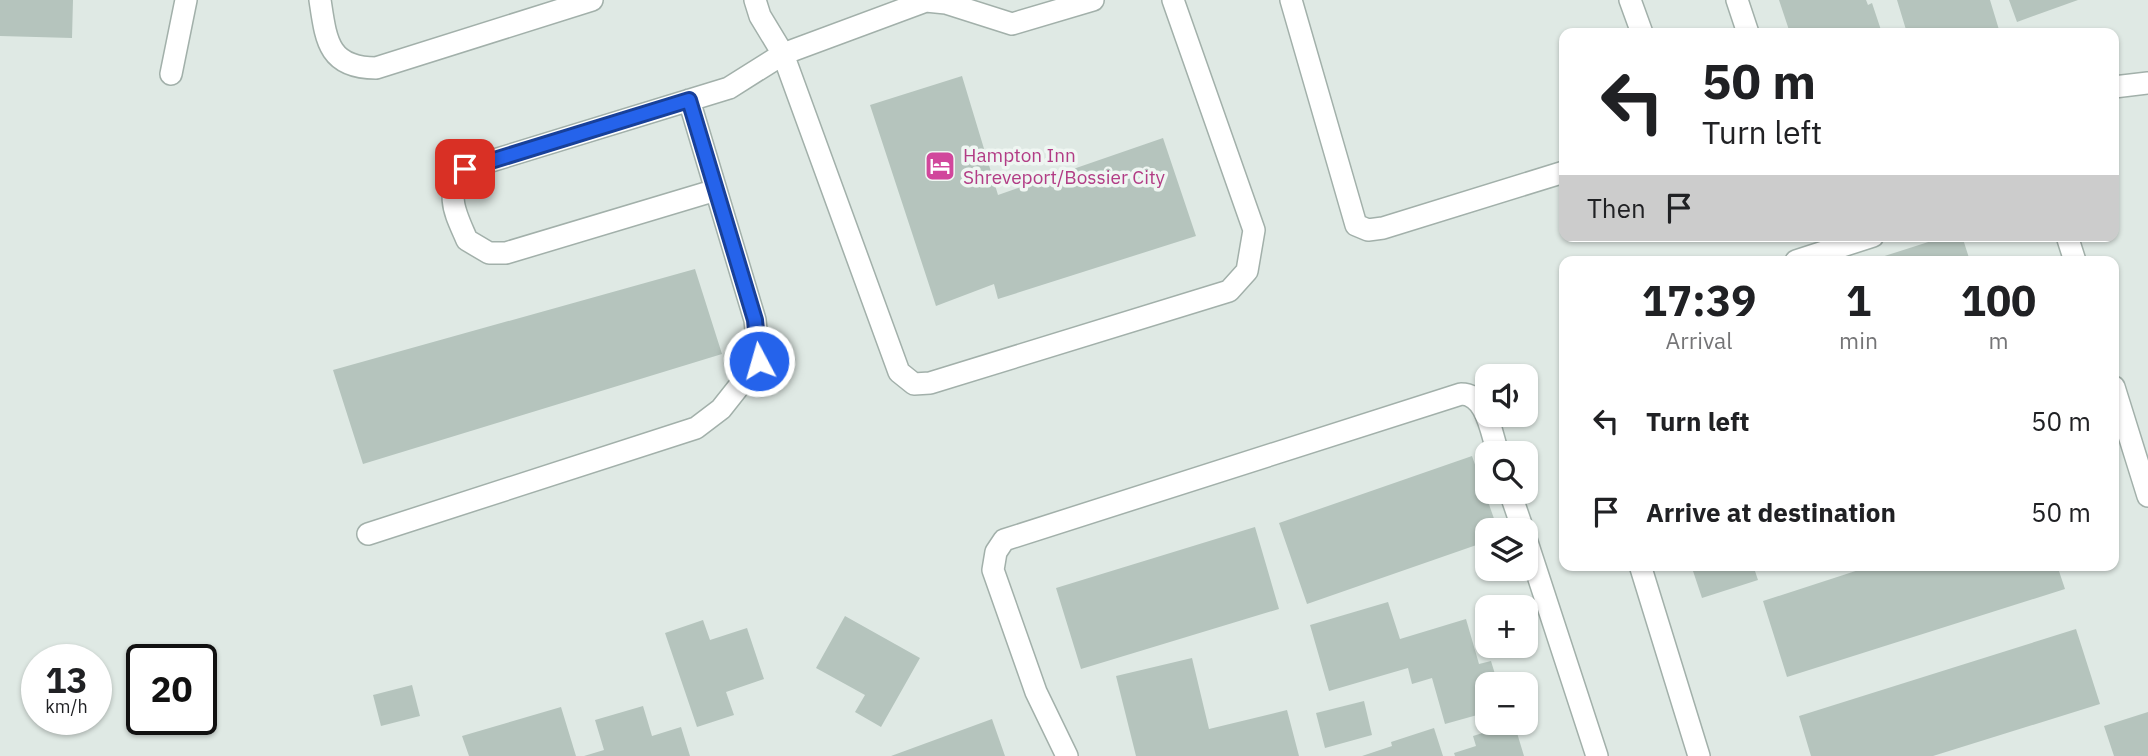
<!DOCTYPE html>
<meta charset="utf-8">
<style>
:root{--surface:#fff;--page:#f2f2f2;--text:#202124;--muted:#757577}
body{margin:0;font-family:"IBM Plex Sans",sans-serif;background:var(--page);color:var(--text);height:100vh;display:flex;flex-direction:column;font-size:26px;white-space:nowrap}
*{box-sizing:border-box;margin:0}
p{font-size:23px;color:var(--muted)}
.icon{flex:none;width:38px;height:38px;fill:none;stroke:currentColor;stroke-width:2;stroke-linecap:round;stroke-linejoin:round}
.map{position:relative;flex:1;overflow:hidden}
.side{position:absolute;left:1559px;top:256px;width:560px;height:315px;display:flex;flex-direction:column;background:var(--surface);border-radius:14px;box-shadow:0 2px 5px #0004}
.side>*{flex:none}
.guide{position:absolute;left:1559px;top:28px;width:560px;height:214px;border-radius:14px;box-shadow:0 2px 5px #0004;background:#fff;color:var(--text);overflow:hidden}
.buttons{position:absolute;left:1475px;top:364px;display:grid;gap:14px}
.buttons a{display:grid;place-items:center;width:63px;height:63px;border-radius:14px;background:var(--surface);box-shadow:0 2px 5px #0004;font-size:35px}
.speed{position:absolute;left:21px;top:644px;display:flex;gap:14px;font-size:35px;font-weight:700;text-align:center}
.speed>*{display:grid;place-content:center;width:91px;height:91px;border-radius:50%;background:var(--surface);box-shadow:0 2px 5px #0004;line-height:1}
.speed small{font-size:18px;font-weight:400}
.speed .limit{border:4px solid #111;border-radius:10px;background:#fff;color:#111}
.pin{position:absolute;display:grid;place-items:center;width:60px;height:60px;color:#fff;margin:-30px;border-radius:14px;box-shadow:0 4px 10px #0006}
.me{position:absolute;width:77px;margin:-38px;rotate:354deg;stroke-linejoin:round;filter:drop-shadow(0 0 5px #0008)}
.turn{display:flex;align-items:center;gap:24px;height:147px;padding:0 28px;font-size:32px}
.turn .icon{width:91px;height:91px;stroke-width:2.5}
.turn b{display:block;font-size:49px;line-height:60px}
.then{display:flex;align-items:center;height:66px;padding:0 28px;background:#0003;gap:14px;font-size:26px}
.eta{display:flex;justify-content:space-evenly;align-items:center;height:119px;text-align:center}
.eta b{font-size:42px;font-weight:800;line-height:49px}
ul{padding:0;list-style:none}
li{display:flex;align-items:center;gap:21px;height:91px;padding:0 28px}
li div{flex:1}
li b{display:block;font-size:26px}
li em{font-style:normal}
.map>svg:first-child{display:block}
</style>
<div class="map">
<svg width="2148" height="756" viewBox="0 0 2148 756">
<rect width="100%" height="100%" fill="#dfe9e4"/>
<!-- building -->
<path fill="#b5c4bd" d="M0 0H73L72 38 0 36Z
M1779 0H1866L1868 5 1872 3 1882 33H1790Z
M1897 0H1990L2000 33H1907Z
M2009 0H2078L2017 22Z
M962 76 998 195 1163 138 1196 236 998 299 994 284 936 306 870 105Z
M1947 236H1962L1970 261H1869Z
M695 269 722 354 363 464 333 370Z
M1472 456 1498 530H1488V541L1307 604 1279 523Z
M1255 527 1279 609 1081 669 1056 588Z
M1691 565H1753L1758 580 1702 598Z
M1874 565H2057L2065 589 1787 677 1763 601Z
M1388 602 1400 639 1466 619 1479 664 1491 661 1498 684H1488V712L1445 724 1432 678 1412 684 1408 668 1329 691 1310 625Z
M845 616 920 658 881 727 855 712 865 695 816 668Z
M703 620 710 640 747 628 764 679 726 692 734 715 697 727 665 633Z
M2076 629 2100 704 1933 756H1811L1799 716Z
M1192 658 1209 729 1287 710 1299 756H1136L1116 676Z
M412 685 420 716 381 726 373 695Z
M1364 701 1372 735 1325 748 1316 713Z
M643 706 652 736 681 727 690 756H584L604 750 595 720Z
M561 707 576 756H469L462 736Z
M2148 712V756H2114L2104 726Z
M992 719 1005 756H891Z
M1514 723 1524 756H1455L1454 753 1476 746 1473 736Z
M1434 728 1443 756H1362L1392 746 1391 742Z"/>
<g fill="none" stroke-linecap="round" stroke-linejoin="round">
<!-- service casing -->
<g stroke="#a2b0aa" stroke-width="24">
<path id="service" d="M320 0C326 40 328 68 376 68L592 0
M755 0 760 16 783 54 899 372 914 384 930 383 1229 291 1247 271 1254 230 1173 0
M1291 0 1356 225 1368 230 1383 228 1564 172
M1630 0 1642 33
M1737 0 1748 33
M171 74 186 0
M2114 87 2148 83
M689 100 716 190 506 253H489L467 240C455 212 444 195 465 169L729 88 783 54 926 1 946 3 1012 24 1093 0
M2067 236 2075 261
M1796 261 1873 236
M2114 387 2148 496
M1510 492 1523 530
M368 534 696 428 721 409 759 361 755 320 716 190
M1526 539 1597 756
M1640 565 1699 756
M1067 756 1036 692 993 570 996 552 1004 540 1461 394C1487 394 1491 433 1498 453"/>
</g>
<!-- service -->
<use href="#service" stroke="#fff" stroke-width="21"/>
</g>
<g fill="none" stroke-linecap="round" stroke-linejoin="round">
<!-- route casing -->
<g stroke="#184099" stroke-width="18">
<path id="route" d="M465 169 689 100 755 320 759 361"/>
</g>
<!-- route -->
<use href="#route" stroke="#2563eb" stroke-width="12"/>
</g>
<!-- icons -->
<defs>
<g id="hotel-square" transform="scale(1.575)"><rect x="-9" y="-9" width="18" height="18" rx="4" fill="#d1479c" stroke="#eff6f2"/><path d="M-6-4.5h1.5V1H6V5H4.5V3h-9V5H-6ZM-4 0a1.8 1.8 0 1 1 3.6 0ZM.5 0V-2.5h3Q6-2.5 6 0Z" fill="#fff"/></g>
</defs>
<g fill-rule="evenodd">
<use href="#hotel-square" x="940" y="166"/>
</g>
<g text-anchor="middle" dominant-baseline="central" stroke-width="7" stroke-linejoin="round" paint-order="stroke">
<!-- hotel labels -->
<g font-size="19" fill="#b23c85" stroke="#eff6f2" text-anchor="start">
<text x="963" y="155">Hampton Inn<tspan x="963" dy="22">Shreveport/Bossier City</tspan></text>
</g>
</g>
</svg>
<div class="buttons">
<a><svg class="icon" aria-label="sound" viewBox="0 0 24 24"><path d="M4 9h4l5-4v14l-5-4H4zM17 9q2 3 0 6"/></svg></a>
<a><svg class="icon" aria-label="search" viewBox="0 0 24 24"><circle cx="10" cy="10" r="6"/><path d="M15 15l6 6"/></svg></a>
<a><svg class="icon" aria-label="layers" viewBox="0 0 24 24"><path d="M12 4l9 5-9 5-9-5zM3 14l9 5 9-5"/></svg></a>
<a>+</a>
<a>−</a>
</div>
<div class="speed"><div>13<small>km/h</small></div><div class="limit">20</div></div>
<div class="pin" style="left:465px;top:169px;background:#d93025"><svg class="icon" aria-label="arrive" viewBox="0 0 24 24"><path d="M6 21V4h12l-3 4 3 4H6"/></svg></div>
<svg class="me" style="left:759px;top:361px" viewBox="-20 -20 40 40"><circle r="17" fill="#2563eb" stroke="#fff" stroke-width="3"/><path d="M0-11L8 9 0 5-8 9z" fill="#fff"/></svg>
<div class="guide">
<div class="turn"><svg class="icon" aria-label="left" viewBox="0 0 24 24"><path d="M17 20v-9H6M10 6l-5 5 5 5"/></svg><div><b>50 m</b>Turn left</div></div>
<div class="then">Then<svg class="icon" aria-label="arrive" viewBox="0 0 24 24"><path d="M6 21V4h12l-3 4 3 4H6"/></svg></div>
</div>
<section class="side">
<div class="eta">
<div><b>17:39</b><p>Arrival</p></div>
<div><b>1</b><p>min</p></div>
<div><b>100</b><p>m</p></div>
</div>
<ul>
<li><svg class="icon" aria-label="left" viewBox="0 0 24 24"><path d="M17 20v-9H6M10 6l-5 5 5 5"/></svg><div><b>Turn left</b></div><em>50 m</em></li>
<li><svg class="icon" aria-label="arrive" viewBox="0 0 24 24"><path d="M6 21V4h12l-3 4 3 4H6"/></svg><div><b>Arrive at destination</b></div><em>50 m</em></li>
</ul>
</section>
</div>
